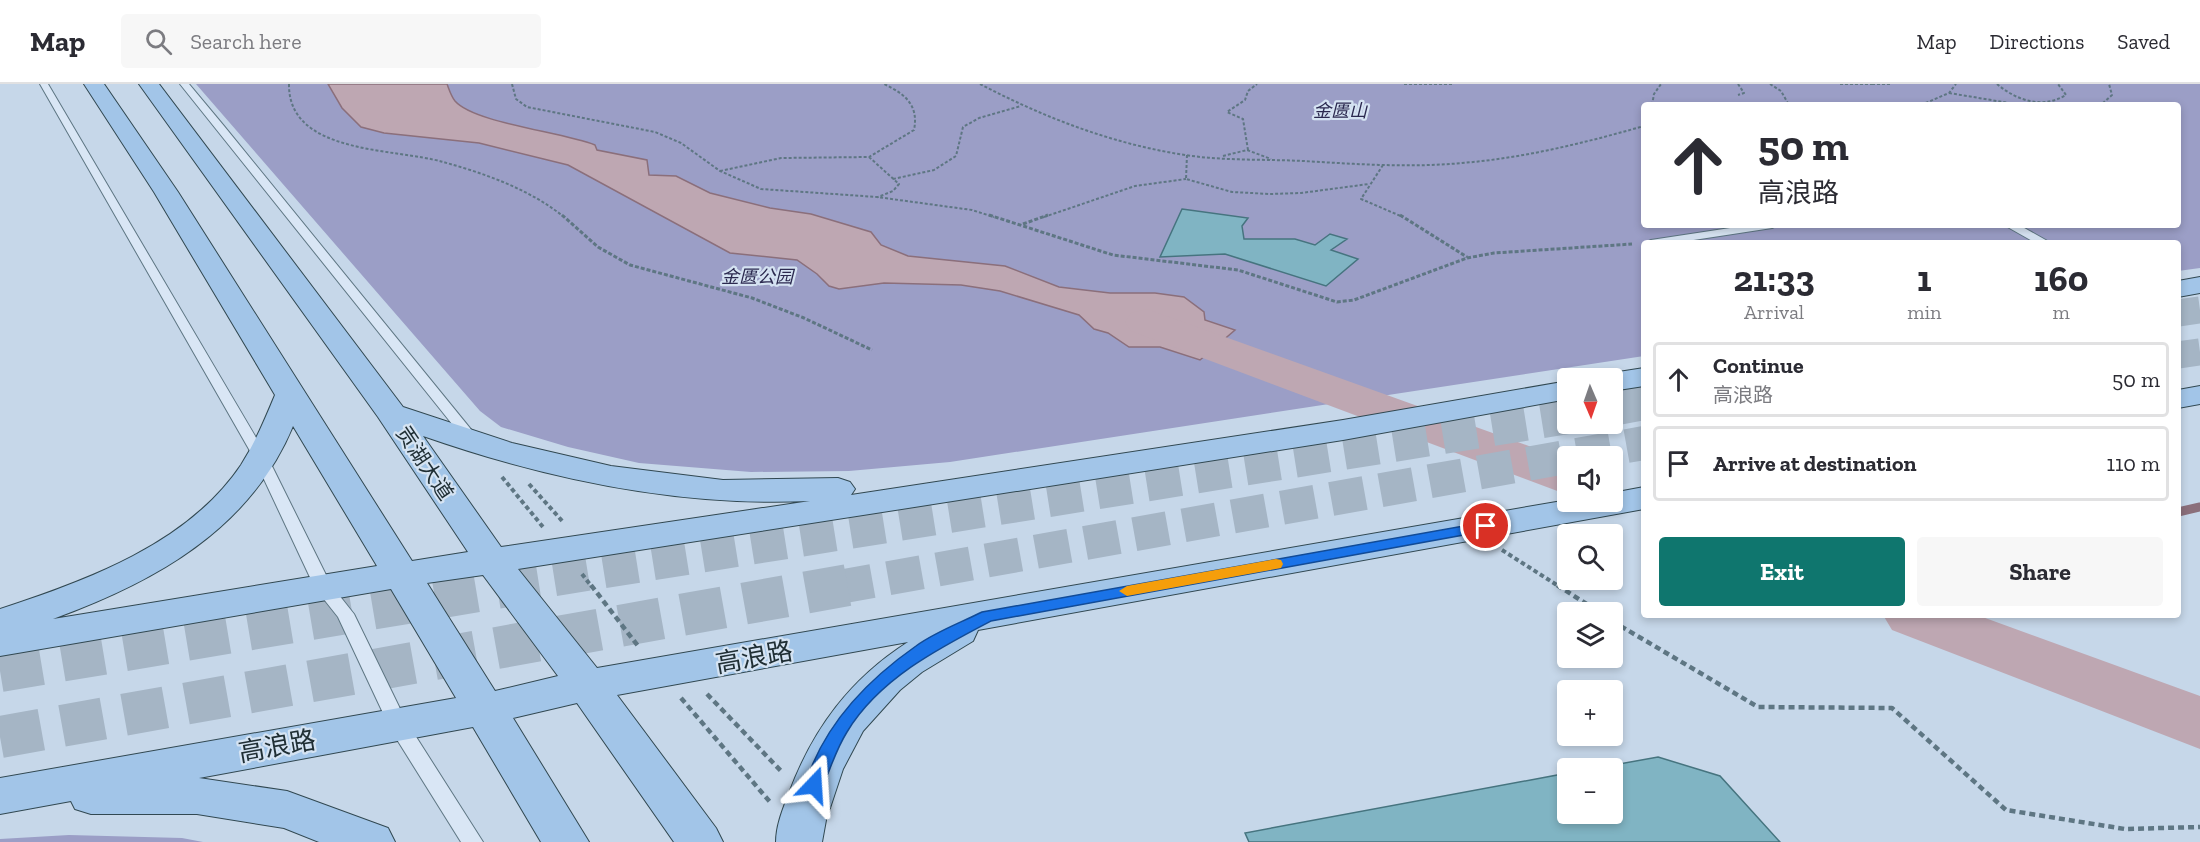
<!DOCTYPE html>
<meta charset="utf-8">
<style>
:root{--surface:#fff;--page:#f7f7f7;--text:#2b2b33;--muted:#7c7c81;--line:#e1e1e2;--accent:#0f766e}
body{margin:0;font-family:"Zilla Slab","Noto Sans SC",serif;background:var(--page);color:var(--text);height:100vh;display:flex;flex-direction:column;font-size:22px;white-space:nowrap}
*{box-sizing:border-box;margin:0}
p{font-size:20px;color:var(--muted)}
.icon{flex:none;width:33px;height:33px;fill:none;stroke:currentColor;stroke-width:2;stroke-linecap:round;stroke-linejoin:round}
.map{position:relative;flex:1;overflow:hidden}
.sheet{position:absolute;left:1641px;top:156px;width:540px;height:378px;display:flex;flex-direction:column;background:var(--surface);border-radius:6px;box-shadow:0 3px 9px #0003}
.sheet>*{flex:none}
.guide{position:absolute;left:1641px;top:18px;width:540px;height:126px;border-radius:6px;box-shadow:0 3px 9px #0003;background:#fff;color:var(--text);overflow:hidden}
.needle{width:39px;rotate:178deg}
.fabs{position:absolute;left:1557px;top:284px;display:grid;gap:12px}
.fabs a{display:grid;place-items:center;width:66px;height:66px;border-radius:6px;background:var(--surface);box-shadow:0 3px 9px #0003;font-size:30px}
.pin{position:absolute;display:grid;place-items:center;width:51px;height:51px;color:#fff;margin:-26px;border:3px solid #fff;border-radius:50%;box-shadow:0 2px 6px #0007}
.me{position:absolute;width:66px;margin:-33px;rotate:20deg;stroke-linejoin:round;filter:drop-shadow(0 0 4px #0008)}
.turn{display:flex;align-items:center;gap:21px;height:126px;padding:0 18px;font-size:27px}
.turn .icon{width:78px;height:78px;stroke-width:2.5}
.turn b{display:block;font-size:42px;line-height:51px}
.eta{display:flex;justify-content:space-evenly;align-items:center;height:102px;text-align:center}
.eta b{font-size:36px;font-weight:700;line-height:42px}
.action{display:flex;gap:12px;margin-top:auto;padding:12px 18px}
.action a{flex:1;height:69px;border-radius:6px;background:var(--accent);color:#fff;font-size:24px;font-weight:700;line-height:69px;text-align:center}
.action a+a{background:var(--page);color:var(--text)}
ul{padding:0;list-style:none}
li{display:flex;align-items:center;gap:18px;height:75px;margin:0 12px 9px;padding:0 6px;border:3px solid var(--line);border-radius:6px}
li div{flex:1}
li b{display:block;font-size:22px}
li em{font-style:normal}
header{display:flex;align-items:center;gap:36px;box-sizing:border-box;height:84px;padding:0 30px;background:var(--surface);border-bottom:2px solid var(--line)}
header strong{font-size:28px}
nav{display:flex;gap:33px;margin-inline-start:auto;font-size:21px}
.search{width:420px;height:54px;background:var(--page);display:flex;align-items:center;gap:15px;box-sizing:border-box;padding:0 21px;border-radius:6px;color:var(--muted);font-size:22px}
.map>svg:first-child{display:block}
</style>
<header>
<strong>Map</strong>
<div class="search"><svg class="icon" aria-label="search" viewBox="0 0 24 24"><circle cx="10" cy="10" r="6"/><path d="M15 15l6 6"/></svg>Search here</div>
<nav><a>Map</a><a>Directions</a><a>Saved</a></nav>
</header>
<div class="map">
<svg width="2200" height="758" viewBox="0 0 2200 758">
<rect width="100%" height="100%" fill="#c6d7e9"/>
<!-- green -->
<path fill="#9b9ec6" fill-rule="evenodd" d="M196 0H2200V184L2178 187V159H1644V272L950 378 849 387 751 388 639 379 568 363 501 343 480 327ZM1644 21H2178V141H1644Z
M69 751 182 754 203 758H0V755Z"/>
<!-- water -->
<path fill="#bea7b2" stroke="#8b6f7b" stroke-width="1.5" d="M328 0H447C449 5 451 12 455 17 474 39 562 48 595 61L597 66 647 76 649 91 676 92 710 109 770 124 811 130 871 148 881 161 908 172 1005 182 1059 203 1110 209H1155L1184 213 1204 228 1205 236 1235 246 1200 276 1160 263H1129L1108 249 1094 245 1079 231 1000 207 961 201 884 199 839 205 829 202 817 190 797 176 730 169 568 81 479 59 384 49 361 43 342 24Z"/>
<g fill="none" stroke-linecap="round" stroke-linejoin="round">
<!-- stream -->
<path stroke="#8b6f7b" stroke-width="9" d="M2178 428 2200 423"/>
<!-- river -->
<path fill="#bea7b2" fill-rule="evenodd" d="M1147 225 1568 376V411L1131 247 1125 238 1131 229Z
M1883 531H1977L2200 612V665L1892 546Z"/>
</g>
<!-- building -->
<path fill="#80b4c3" stroke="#46747f" stroke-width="1.5" d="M1182 125 1248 134 1242 142 1244 155H1295L1315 161 1330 150 1347 155 1331 166 1358 175 1326 202 1225 170 1160 173Z
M1658 673 1720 692 1780 758H1249L1245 749 1568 689V729H1612V684H1597Z"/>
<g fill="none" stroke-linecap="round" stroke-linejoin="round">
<!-- trunk-tunnel-far2 -->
<path stroke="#a5b5c5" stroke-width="27" stroke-dasharray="27 14" stroke-linecap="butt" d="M2178 229 2200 226
M2178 271 2200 268"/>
<!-- trunk-tunnel-far1 -->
<path stroke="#a5b5c5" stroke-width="34" stroke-dasharray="34 16" stroke-linecap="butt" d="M1612 325 1644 319
M505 503 1568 333
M839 503 1644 359"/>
<!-- trunk-tunnel -->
<path stroke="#a5b5c5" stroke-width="42" stroke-dasharray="42 21" stroke-linecap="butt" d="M0 587 514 501
M0 653 848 501"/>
<!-- service casing -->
<g stroke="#5e7683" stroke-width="2">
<path id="service" d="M40 0H48L268 374 331 501 354 530 406 637 483 758H461L391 646 338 533 315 504 254 374Z
M180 0H189L224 42 478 354 480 357 478 360H468Z
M1750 141H1778L1772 144 1674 159H1645L1651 156Z
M2004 141H2019L2051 159H2036Z"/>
</g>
<!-- primary casing -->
<g stroke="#314851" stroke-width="2">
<path id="primary" d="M84 0H104L178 108 412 477 468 468 378 333 139 0H159L403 323 512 359 611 382 723 396 838 394 850 398 855 405 851 411 1343 336 1568 297V315L1343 356 518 485 597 584 1568 416 1612 417V409L1644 403V425L978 546 973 557 922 588 900 606 863 647 843 685 826 736 822 758H776C776 741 783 725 789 709 813 645 850 595 908 558L617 611 716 744 723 758H674L577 619 513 634 589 758H541L473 643 199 694 287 707 388 744 395 758H319L284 744 197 730H91L75 725 71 717 0 730V694L456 614 391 505 0 572V525C86 497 188 460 241 381 255 359 265 335 275 311L154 108ZM293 342 377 482 53 535C154 498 250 446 293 342ZM423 352C546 395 679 423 810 417L501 463ZM483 491 558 592 495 607 427 499Z
M2200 193V209L2178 213V197Z
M1644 284V302L1612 307V294H1600L1612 289Z
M2200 302V320L2178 324V306Z"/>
</g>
<!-- path-far3 -->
<path stroke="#5e7683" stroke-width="2" stroke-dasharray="3 2" stroke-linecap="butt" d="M289 0C288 71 396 64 443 78 484 89 531 106 564 133
M512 0 516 15 527 23 655 48 681 59 720 87 761 105 877 113 972 126 994 133
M980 0C1045 34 1113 60 1185 71 1224 77 1264 75 1303 77 1356 80 1409 84 1462 79 1524 74 1584 59 1644 42
M1404 0H1452
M1738 0 1744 9 1738 11
M1770 0 1781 7 1789 21
M1840 0H1872
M1872 0H1891
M1997 0C2017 17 2043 25 2066 11L2058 0
M1949 9 2021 21
M1652 21 1654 10 1661 0
M1921 21 1949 9 1956 0
M2093 21 2102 20 2112 11 2109 0
M1248 66 1243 35 1227 28 1245 16 1248 7 1257 0
M1187 71 1186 95 1232 108 1270 110 1301 109 1369 100
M1223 72 1247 66 1271 75
M869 73 899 100 893 107 878 113
M1383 81 1361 115 1403 133
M720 87 781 74 869 73 914 46C919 21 905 10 884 0
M893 95 934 86 956 72 963 43 979 34 1021 22
M1044 133 1135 102 1186 95"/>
<!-- path-far2 -->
<path stroke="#5e7683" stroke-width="3" stroke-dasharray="4 2" stroke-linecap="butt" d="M562 131 598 163 630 181 752 214 804 234 872 266
M989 131 1113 171 1238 186 1337 218 1354 216 1467 174 1494 169 1632 160
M1400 131 1467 173
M1023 140 1048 131"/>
<!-- path-far1 -->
<path stroke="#5e7683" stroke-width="4" stroke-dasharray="4.5 3" stroke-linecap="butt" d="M502 393 543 443
M529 400 564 439
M1502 466 1560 503
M582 490 592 503"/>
<!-- path -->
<path stroke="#5e7683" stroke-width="4.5" stroke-dasharray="6 4" stroke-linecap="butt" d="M591 501 638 562
M1557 501 1599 528
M1612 537 1758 623 1892 624 2006 726 2125 745 2200 743
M707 610 782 688
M681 614 770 718"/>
<!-- service -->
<use href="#service" fill="#d9e6f5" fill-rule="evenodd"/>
<!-- primary -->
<use href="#primary" fill="#a2c5e8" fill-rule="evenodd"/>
</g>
<!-- route -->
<path fill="#1a73e8" stroke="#114b97" stroke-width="1.5" d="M1486 438 1493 442 1491 446 991 537C939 564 879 595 847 648 835 667 830 687 821 706L814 708 808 706 805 701C823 642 866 597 916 562 935 548 960 539 982 528Z"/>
<!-- slow -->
<path fill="#f59e0b" d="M1276 475 1281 476 1283 480 1281 484 1127 512 1119 507 1127 502Z"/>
<g text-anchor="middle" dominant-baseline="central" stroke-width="4.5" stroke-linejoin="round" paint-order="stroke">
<!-- far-park labels -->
<g font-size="18" font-style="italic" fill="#2b294f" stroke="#d5e3f2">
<text x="1340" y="27">金匮山</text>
<text x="757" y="193">金匮公园</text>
</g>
<!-- street labels -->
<g font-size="21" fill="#202f35" stroke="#d5e3f2">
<text transform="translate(425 379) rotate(56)">贡湖大道</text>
</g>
<!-- near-street labels -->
<g font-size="26" fill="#202f35" stroke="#d5e3f2">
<text transform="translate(754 573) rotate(-10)">高浪路</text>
<text transform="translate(277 662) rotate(-10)">高浪路</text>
</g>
</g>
</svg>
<div class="fabs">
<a><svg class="needle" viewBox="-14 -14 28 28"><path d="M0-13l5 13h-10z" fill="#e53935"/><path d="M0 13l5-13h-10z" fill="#7c7c81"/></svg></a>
<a><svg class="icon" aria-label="sound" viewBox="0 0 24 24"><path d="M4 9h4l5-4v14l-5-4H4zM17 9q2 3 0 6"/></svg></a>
<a><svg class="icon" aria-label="search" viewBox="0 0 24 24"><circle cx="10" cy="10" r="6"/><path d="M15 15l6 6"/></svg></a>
<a><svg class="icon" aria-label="layers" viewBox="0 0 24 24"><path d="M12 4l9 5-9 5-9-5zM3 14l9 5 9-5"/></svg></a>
<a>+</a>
<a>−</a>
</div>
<div class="pin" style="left:1486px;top:442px;background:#d93025"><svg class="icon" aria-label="arrive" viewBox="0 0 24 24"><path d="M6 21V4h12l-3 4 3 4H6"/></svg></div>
<svg class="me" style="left:814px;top:701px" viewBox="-20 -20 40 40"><path d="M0-17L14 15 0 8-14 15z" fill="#1a73e8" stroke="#fff" stroke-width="4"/></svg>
<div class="guide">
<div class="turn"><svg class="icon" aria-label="ahead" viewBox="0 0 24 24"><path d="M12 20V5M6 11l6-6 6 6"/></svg><div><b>50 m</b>高浪路</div></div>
</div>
<section class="sheet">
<div class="eta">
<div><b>21:33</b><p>Arrival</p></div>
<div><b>1</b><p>min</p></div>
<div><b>160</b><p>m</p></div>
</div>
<ul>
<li><svg class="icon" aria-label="ahead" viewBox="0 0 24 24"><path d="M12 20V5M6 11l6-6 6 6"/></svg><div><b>Continue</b><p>高浪路</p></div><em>50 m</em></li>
<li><svg class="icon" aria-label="arrive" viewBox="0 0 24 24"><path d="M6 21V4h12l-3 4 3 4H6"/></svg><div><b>Arrive at destination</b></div><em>110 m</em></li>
</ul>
<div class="action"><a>Exit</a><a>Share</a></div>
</section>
</div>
